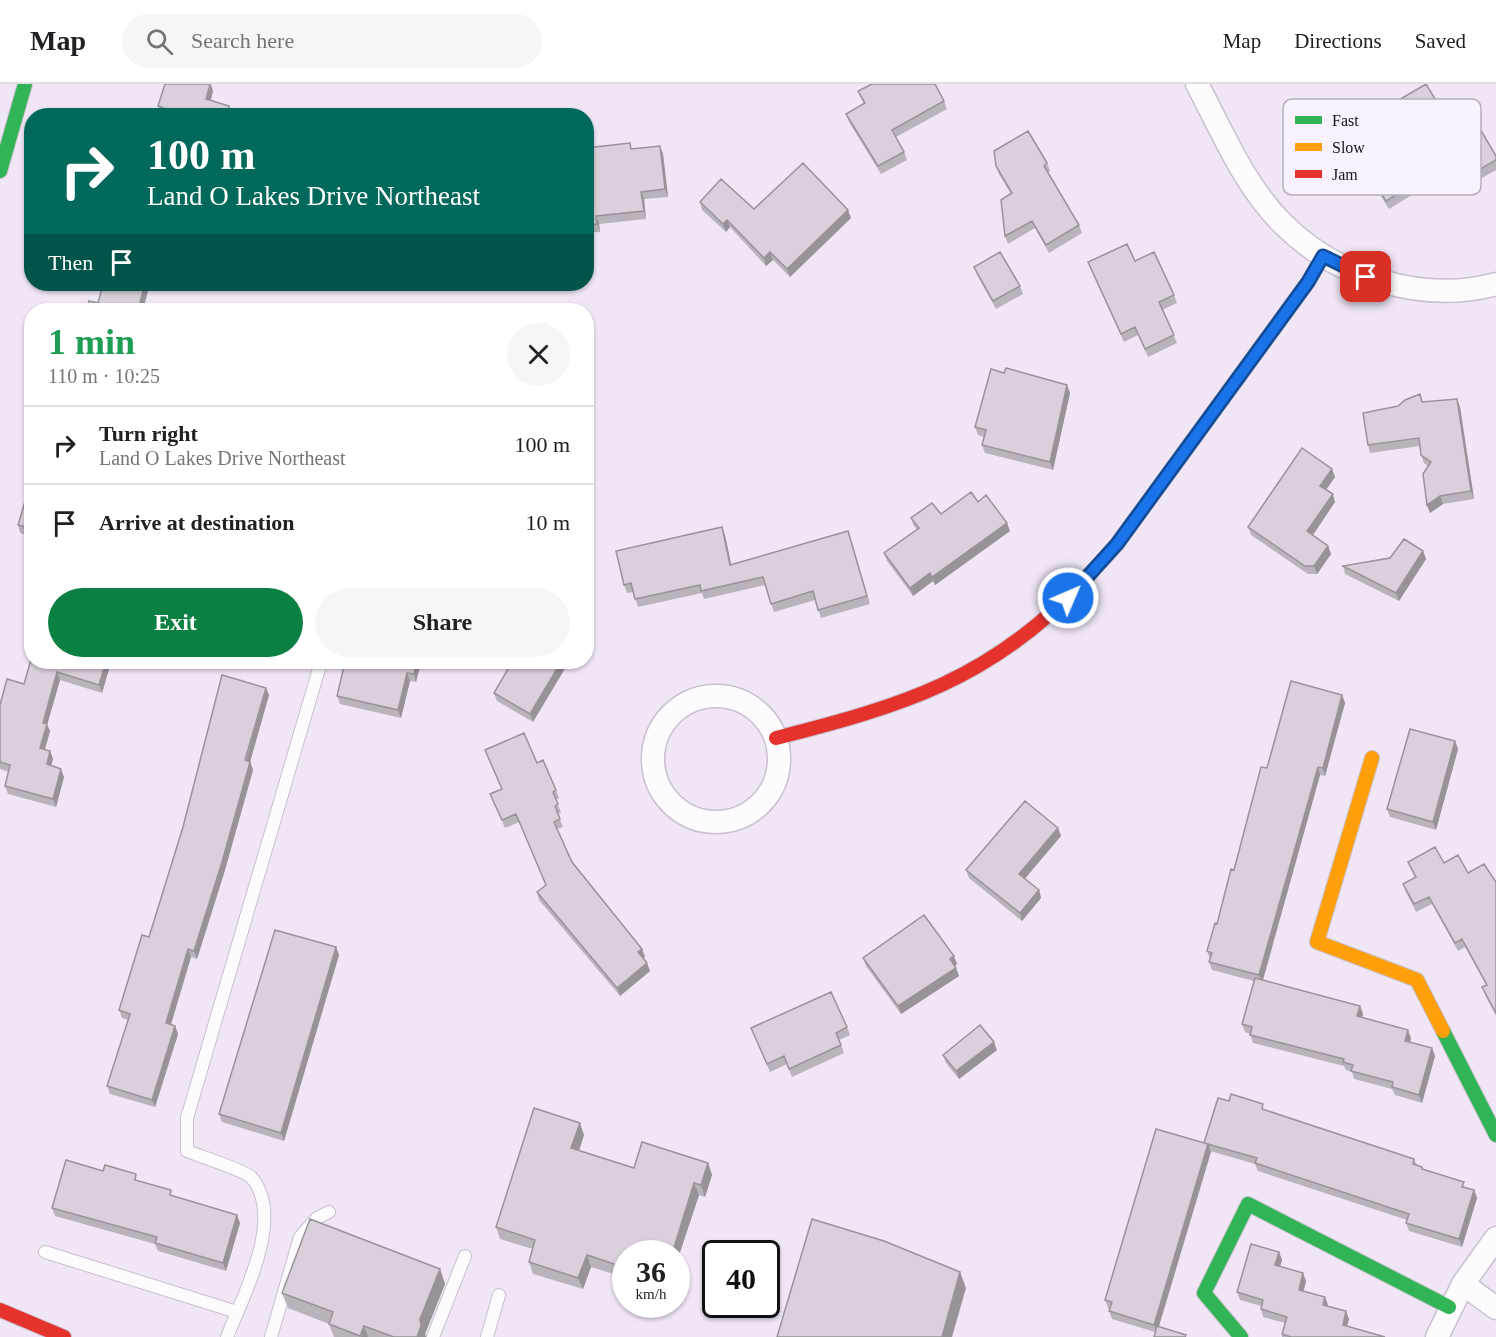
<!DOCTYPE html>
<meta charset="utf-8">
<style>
:root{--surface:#fff;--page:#f6f6f6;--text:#202124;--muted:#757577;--line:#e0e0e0;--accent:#0b8043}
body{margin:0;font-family:Georgia,serif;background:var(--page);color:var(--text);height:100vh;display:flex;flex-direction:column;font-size:22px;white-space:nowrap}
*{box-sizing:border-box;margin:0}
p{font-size:20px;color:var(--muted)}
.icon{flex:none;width:33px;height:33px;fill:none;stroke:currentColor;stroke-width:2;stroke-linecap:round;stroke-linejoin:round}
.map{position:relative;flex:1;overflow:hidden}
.panel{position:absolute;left:24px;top:219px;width:570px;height:366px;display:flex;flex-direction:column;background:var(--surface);border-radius:24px;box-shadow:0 2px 4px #0004}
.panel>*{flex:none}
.guide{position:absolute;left:24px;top:24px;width:570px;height:183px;border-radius:24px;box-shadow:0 2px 4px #0004;background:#00695c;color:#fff;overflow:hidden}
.speed{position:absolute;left:612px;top:1156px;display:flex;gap:12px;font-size:30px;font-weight:700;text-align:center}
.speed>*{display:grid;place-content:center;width:78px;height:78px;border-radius:50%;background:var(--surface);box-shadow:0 2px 4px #0004;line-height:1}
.speed small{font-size:15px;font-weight:400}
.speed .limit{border:3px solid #111;border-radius:9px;background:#fff;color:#111}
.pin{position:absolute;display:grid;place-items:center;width:51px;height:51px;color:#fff;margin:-26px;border-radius:12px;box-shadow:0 3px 9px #0006}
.me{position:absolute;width:66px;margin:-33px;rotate:45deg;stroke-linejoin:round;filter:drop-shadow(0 0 4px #0008)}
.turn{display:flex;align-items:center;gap:21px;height:126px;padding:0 24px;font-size:27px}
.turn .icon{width:78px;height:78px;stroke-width:2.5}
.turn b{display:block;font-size:42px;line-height:51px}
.then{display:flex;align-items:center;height:57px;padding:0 24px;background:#0003;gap:12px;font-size:22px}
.round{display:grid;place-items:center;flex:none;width:63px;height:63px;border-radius:32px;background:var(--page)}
.head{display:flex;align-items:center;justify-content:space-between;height:102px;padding:0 24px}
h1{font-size:36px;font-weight:700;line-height:45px;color:#1e9e55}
.primary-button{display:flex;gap:12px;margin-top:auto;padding:12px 24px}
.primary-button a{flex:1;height:69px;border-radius:36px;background:var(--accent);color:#fff;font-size:24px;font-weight:700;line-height:69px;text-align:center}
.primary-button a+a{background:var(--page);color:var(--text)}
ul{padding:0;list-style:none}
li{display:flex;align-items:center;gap:18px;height:78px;padding:0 24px;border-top:2px solid var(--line)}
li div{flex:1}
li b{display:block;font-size:22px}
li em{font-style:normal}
header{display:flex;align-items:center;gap:36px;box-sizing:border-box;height:84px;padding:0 30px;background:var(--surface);border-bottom:2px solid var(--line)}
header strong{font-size:28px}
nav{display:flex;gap:33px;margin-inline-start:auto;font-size:21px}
.search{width:420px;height:54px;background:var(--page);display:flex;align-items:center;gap:15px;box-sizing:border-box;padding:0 21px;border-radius:33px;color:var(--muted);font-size:22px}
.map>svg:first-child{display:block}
</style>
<header>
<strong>Map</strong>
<div class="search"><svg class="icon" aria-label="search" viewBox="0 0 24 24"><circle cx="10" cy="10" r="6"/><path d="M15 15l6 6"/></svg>Search here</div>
<nav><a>Map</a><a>Directions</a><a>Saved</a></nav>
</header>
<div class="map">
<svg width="1496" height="1253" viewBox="0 0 1496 1253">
<rect width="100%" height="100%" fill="#f0e6f6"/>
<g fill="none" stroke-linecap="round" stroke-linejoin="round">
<!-- lane casing -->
<g stroke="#c8c0cd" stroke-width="14">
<path id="lane" d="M45 1168 237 1228
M227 1253C243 1212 286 1132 251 1093 244 1086 199 1072 187 1067V1034L321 578
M271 1253 300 1153 317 1134 329 1128
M433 1253 465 1172
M487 1253 499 1211"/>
</g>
<!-- street casing -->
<g stroke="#c8c0cd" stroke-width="25">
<path id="street" d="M1197 0C1222 47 1244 101 1282 139 1335 193 1423 220 1496 200
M653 675a63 63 0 1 1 126 0a63 63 0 1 1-126 0Z
M1463 1200 1496 1224
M1437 1253 1463 1200 1496 1154"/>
</g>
<!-- fast casing -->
<g stroke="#c8c0cd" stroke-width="16">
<path id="fast" d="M0 87 25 0
M1083 498 1117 460 1308 198 1323 172
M1443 947 1496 1051
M1241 1253 1204 1209 1248 1120 1449 1223"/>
</g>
<!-- slow casing -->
<g stroke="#c8c0cd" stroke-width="16">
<path id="slow" d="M1372 674 1317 858 1417 896 1443 947"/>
</g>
<!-- jam casing -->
<g stroke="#c8c0cd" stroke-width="16">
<path id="jam" d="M776 654C902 622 990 596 1083 498
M0 1226 64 1253"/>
</g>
<!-- lane -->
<use href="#lane" stroke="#fdfbfe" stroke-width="12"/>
<!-- street -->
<use href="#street" stroke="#fdfbfe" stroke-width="22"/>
<!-- fast -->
<use href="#fast" stroke="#30b455" stroke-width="14"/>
<!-- slow -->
<use href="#slow" stroke="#ff9f0a" stroke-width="14"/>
<!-- jam -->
<use href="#jam" stroke="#e5322d" stroke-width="14"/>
</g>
<!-- wall -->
<path fill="#bbb3bc" d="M213 7 211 16 229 22 231 30 164 32 161 30 158 22Z
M858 7 944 17 947 25 896 53 904 68 907 76 881 90 849 38 846 30 864 20Z
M1385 24 1446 33 1496 72V86L1470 101 1459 82 1389 125 1379 109 1376 101 1413 76 1388 32Z
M660 62 663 70 668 113 644 115 646 135 599 140 600 148 586 149V64L632 65Z
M1047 79 1050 87 1048 89 1079 141 1082 149 1049 169 1035 144 1008 160 1005 152 1011 110 999 90 996 82Z
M700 118 754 125 851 134 790 193 773 176 766 182 730 143 726 148 702 126Z
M1135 177 1174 211 1177 219 1162 226 1177 259 1148 273 1138 251 1124 258 1088 178Z
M974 183 1020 202 1023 210 996 225 977 191Z
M1004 289 1070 309 1053 386 985 369 982 361 984 353 978 351 975 343Z
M1457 315 1460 323 1474 415 1443 420 1430 429 1427 421 1428 382 1424 379 1421 371 1420 362 1370 369 1368 361 1422 318Z
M1332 385 1335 393 1326 406 1335 418 1313 451 1328 462 1331 470 1317 490H1308L1251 451 1248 443Z
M32 394V453L20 449 18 441Z
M978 418 1010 447 935 501 933 497 913 512 887 477 884 469 917 445 914 442 911 434 941 430Z
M725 451 731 481 851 455 870 520 821 534 815 516 774 528 765 501 704 515 702 509 638 523 633 508 627 509 624 501Z
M1423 467 1426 475 1399 517 1345 490 1343 482Z
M32 578H111L102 609 60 596 47 641 50 647 45 665 50 667 53 675 51 682 64 693 56 723 8 710 5 702 9 688 0 685V621L24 600Z
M345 578H421L416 598 410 597 401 634 340 620 337 612Z
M512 578 533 638 497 617 494 609Z
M266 604 269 611 250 678 253 686 225 786 197 875 191 873 171 940 175 942 178 950 155 1023 110 1010 107 1002 128 936 122 934 119 926 149 853Z
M1342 611 1345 619 1325 692 1320 691 1263 896 1360 922 1363 930 1362 933 1411 954 1410 958 1432 964 1435 972 1422 1019 1395 1011 1392 1005 1354 995 1352 988 1346 986 1344 982 1253 959 1250 950 1245 948 1242 940 1254 897 1212 886 1209 878 1210 875 1207 867 1217 840 1234 786 1267 684Z
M1455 657 1458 665 1436 746 1390 733 1387 725Z
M485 666 537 679 556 706 559 714 556 716 561 728 558 730 563 743 557 745 572 778 642 865 645 873 643 874 650 887 620 912 539 816 537 808 546 801 519 738 505 744 490 710 502 705Z
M1058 744 1061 752 1025 794 1039 806 1041 814 1022 837 969 794 966 786Z
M1408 778 1444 779 1468 789 1496 798V932L1485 911 1482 903 1486 901 1465 863 1458 867 1432 820 1416 828 1406 808 1403 800 1415 794Z
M336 863 339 871 284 1057 222 1038 219 1030Z
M863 874 957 880 955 882 959 892 901 930 866 882Z
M847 943 850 951 839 956 844 969 792 993 787 980 770 988 751 944Z
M997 966 959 995 946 979 943 971Z
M1229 1017 1265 1026 1414 1075 1417 1081 1422 1083 1423 1086 1466 1103 1474 1106 1477 1114 1462 1163 1409 1147 1406 1139 1407 1136 1258 1087 1255 1080 1210 1067 1155 1248 1112 1235 1109 1227 1110 1225 1108 1224 1105 1216 1205 1060Z
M584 1051 579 1066 634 1084 708 1079 712 1091 705 1113 699 1111 676 1180V1170H626V1194L591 1183 583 1205 533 1190 529 1178 533 1165 500 1155 496 1143Z
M139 1097 173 1112 240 1139 226 1187 158 1167 155 1160 55 1132 52 1124Z
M1279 1168 1282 1176 1280 1182 1306 1197 1303 1207 1349 1235 1347 1242 1385 1253H1282V1250L1285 1239 1263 1233 1261 1225V1222L1240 1216 1237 1208Z
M440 1185 445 1200 425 1250 426 1253H334L329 1240 288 1224 282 1209Z"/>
<!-- shaded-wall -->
<path fill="#999299" d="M211 0 213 7 209 23 206 15Z
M229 22 232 30 231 32 227 29Z
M660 62 663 70 668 113 665 105Z
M641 108 644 115 646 135 644 127Z
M848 126 851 134 790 193 787 185Z
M596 132 599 140 600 148 597 140Z
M727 136 730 143 726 148 723 140Z
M770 168 773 176 766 182 764 174Z
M145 200H150L143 226H138Z
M1067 301 1070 309 1053 386 1050 378Z
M1457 315 1460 323 1474 415 1471 407Z
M1332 385 1335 393 1323 410 1320 402Z
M1333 410 1335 418 1310 455 1307 447Z
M1440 412 1443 420 1430 429 1427 421Z
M1007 439 1010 447 935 501 932 493Z
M722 443 725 451 733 489 730 481Z
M1328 462 1331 470 1317 490 1314 482Z
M1423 467 1426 475 1399 517 1396 509Z
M930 489 933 497 913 512 910 504Z
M106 578H111L102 609 99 601Z
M416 578H421L416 598 414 590Z
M561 578H569L533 638 530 630Z
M57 588 60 596 47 641 50 647 43 672 40 664 43 639Z
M407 589 410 597 401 634 398 626Z
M266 604 269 611 250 678 253 686 225 786 197 875 194 867Z
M1342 611 1345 619 1325 692 1323 684Z
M1455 657 1458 665 1436 746 1433 738Z
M50 667 53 675 49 688 47 680Z
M1318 683 1320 691 1262 899 1259 891Z
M61 685 64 693 56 723 53 715Z
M1058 744 1061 752 1022 798 1019 790Z
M1039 806 1041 814 1022 837 1020 829Z
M336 863 339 871 284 1057 281 1049Z
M188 865 191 873 169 947 166 939Z
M642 865 645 873 641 876 638 868Z
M954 872 957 880 953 883 950 875Z
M647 879 650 887 620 912 617 904Z
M956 884 959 892 901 930 898 922Z
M1360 922 1363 930 1360 940 1357 932Z
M175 942 178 950 155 1023 152 1016Z
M1408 946 1411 954 1408 965 1405 957Z
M994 958 997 966 959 995 956 987Z
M1432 964 1435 972 1422 1019 1419 1011Z
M580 1039 584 1051 576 1076 571 1064Z
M1208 1060 1211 1068 1157 1249 1154 1241Z
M708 1079 712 1091 705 1113 701 1101Z
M694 1099 699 1111 676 1180V1170H672Z
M1474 1106 1477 1114 1462 1163 1459 1155Z
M237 1131 240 1139 226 1187 223 1179Z
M1279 1168 1282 1176 1278 1189 1275 1181Z
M587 1171 591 1183 583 1205 578 1194Z
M440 1185 445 1200 425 1250 426 1253H417L420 1235Z
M960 1188 966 1204 952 1253H942Z
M1303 1189 1306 1197 1302 1214 1299 1206Z
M1325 1213 1328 1221 1326 1229 1323 1221Z
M1346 1227 1349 1235 1345 1249 1343 1241Z
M364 1242 368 1253H361Z"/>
<!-- building -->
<path fill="#dad0db" stroke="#999299" stroke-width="1.5" d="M165 0H210L206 15 229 22 227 29 235 32H164L166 25 158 22Z
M872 0H935L944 17 892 46 904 68 878 82 846 30 865 19 858 7Z
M1426 0 1446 33 1466 21 1496 72V76L1467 93 1456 74 1386 117 1376 101 1415 75 1385 24Z
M1028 47 1047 79 1044 82 1079 141 1046 161 1032 137 1005 152 1001 116 1012 109 996 82 994 67Z
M630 59 631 65 660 62 665 105 641 108 644 127 596 132 597 140 586 141V64Z
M803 79 848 126 787 185 770 168 764 174 727 136 723 140 700 118 721 95 754 125Z
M1127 160 1135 177 1154 168 1174 211 1159 218 1174 251 1145 265 1135 243 1121 250 1088 178Z
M1000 168 1020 202 993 217 974 183Z
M103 200H145L138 226H86L89 217 98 219Z
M1006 284 1067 301 1050 378 982 361 986 346 975 343 991 285 1004 289Z
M1420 310 1422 318 1457 315 1471 407 1440 412 1427 421 1423 390 1431 378 1421 371 1419 354 1368 361 1363 329 1398 322 1405 316Z
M1302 364 1332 385 1320 402 1333 410 1307 447 1328 462 1314 482H1305L1248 443Z
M32 394V445L18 441Z
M971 408 978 418 986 411 1007 439 932 493 930 489 910 504 884 469 919 444 911 434 932 419 941 430Z
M722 443 730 481 848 447 867 512 818 526 813 507 771 520 763 493 701 507 700 501 635 515 631 499 624 501 616 467Z
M1404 455 1423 467 1396 509 1343 482 1390 474Z
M32 572V578H106L99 601 57 588 43 639 47 640 40 664 50 667 47 680 61 685 53 715 5 702 10 681 0 678V621L7 595 24 600Z
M345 578H416L414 590 407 589 398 626 337 612Z
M512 578H561L530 630 494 609Z
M222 591 266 604 245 676 250 678 222 778 194 867 188 865 166 939 175 942 152 1016 107 1002 130 930 119 926 142 851 149 853 183 743Z
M1291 597 1342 611 1323 684 1318 683 1259 891 1209 878 1212 869 1207 867 1215 839 1217 840 1231 785 1234 786 1261 683 1267 684Z
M1410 645 1455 657 1433 738 1387 725Z
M524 649 537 679 543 676 556 706 553 708 558 720 555 722 560 735 554 738 572 778 642 865 638 868 647 879 617 904 537 808 546 801 516 730 502 736 490 710 502 705 485 666Z
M1025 717 1058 744 1019 790 1039 806 1020 829 966 786Z
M1435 763 1444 779 1458 771 1468 789 1484 780 1496 798V929L1482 903 1487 901 1462 855 1455 859 1429 813 1414 820 1403 800 1416 793 1408 778Z
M924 831 954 872 950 875 956 884 898 922 863 874Z
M275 846 336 863 281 1049 219 1030Z
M1255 894 1360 922 1357 932 1408 946 1405 957 1432 964 1419 1011 1392 1003 1393 998 1351 987 1353 981 1343 978 1344 975 1250 951 1252 943 1242 940Z
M831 908 847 943 836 949 841 961 789 985 784 972 767 980 751 944Z
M980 941 994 958 956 987 943 971Z
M1231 1010 1263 1020 1262 1025 1414 1075 1413 1080 1422 1083V1085L1464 1098 1462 1103 1474 1106 1459 1155 1406 1139 1409 1130 1255 1079 1257 1074 1204 1059 1218 1014 1229 1017Z
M534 1024 580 1039 571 1064 634 1084 642 1058 708 1079 701 1101 694 1099 672 1170H626V1184L587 1171 578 1194 529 1178 535 1156 496 1143Z
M1156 1045 1208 1060 1154 1241 1109 1227 1112 1218 1105 1216Z
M66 1076 103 1087 105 1081 136 1090 135 1096 171 1106 170 1111 237 1131 223 1179 155 1159 157 1153 52 1124Z
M310 1135 440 1185 420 1235 421 1242 417 1253H394L364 1242 360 1252 329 1240 333 1228 282 1209Z
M812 1135 884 1157 960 1188 942 1253H777Z
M1251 1160 1279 1168 1275 1181 1303 1189 1299 1206 1325 1213 1323 1221 1346 1227 1343 1241 1385 1253H1291L1282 1250 1287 1233 1261 1225 1263 1216 1237 1208Z
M1157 1242 1186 1251 1185 1253H1154Z"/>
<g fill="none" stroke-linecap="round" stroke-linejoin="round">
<!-- route casing -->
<g stroke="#114b97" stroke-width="15">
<path id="route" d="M1068 514 1117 460 1308 198 1323 172 1366 193"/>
</g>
<!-- route -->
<use href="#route" stroke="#1a73e8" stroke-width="10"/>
</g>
<!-- legend -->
<rect x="1283" y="15" width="198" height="96" rx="9" fill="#f9f1fd" stroke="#b6aeba" stroke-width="1.5"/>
<rect x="1295" y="32" width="27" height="8" fill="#30b455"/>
<rect x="1295" y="59" width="27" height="8" fill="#ff9f0a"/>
<rect x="1295" y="86" width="27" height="8" fill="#e5322d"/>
<g font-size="16" fill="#19131d">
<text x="1332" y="42">Fast</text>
<text x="1332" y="69">Slow</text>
<text x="1332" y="96">Jam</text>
</g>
</svg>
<div class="speed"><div>36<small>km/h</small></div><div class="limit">40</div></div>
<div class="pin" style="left:1366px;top:193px;background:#d93025"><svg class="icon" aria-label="arrive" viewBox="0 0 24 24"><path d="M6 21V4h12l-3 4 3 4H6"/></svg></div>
<svg class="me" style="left:1068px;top:514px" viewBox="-20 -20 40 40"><circle r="17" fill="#1a73e8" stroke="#fff" stroke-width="3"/><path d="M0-11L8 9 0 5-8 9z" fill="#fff"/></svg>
<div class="guide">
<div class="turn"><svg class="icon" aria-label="right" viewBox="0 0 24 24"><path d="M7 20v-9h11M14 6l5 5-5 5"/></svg><div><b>100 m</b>Land O Lakes Drive Northeast</div></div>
<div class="then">Then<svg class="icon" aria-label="arrive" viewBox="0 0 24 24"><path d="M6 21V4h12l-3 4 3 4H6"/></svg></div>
</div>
<section class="panel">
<div class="head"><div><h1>1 min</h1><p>110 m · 10:25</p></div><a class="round"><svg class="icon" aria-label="close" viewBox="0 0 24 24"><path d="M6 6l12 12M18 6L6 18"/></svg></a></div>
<ul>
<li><svg class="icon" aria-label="right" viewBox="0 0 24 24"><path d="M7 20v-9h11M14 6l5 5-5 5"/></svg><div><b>Turn right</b><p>Land O Lakes Drive Northeast</p></div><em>100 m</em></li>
<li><svg class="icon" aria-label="arrive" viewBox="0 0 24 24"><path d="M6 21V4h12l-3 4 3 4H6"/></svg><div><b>Arrive at destination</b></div><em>10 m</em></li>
</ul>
<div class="primary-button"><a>Exit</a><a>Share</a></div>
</section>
</div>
